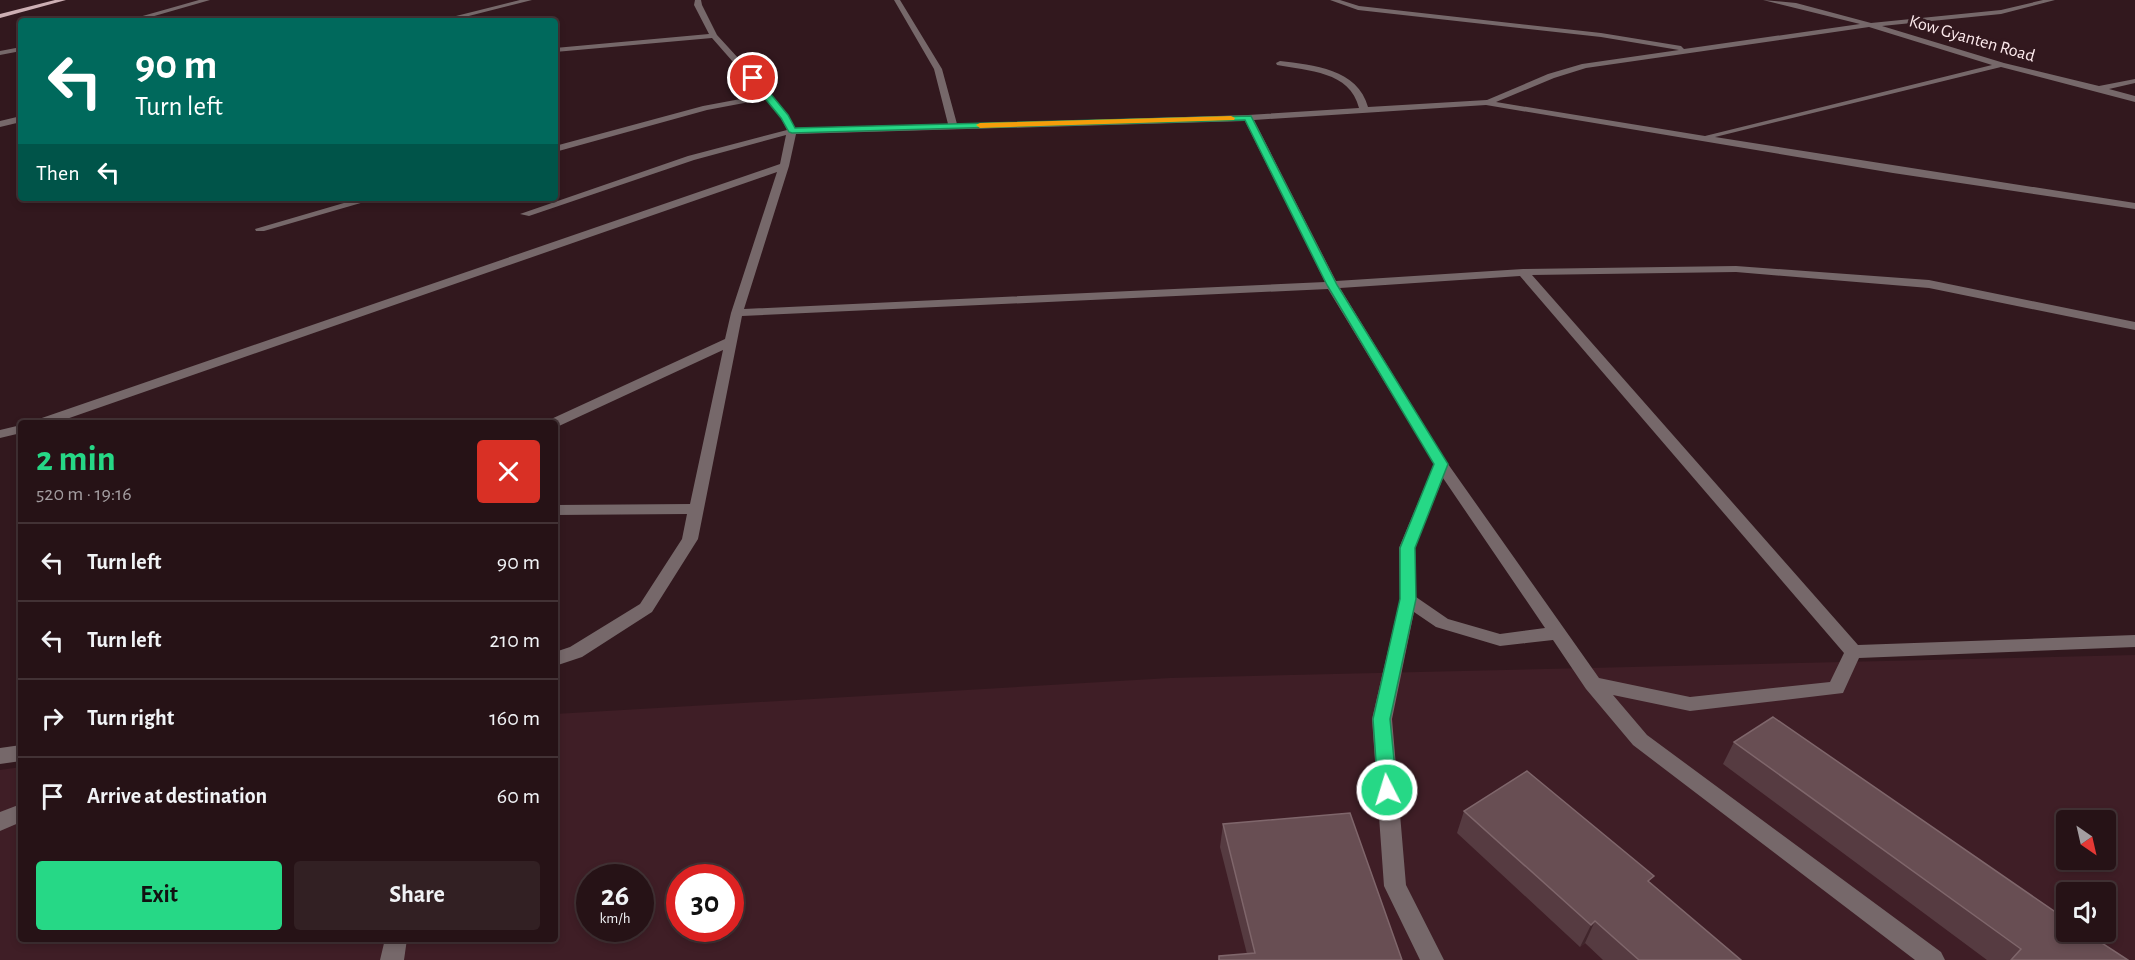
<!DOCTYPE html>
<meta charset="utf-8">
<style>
:root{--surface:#261216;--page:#322023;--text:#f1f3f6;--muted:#a49ea1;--line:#423235;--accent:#26d886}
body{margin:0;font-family:"Alegreya Sans",sans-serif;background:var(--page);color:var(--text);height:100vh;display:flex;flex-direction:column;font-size:22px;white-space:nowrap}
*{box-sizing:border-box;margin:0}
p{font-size:20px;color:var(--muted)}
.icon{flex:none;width:33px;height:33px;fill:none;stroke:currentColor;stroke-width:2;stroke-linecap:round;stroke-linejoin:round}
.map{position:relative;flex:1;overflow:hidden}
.details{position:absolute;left:18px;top:420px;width:540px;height:522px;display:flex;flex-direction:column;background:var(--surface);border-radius:6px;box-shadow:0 3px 9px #0003,0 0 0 2px var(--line)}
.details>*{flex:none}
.banner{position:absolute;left:18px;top:18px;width:540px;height:183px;border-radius:6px;box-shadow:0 3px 9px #0003,0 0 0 2px var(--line);background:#00695c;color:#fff;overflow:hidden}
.needle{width:39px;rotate:146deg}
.controls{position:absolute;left:2056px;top:810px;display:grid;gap:12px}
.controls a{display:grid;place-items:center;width:60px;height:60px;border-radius:6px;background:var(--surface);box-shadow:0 3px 9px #0003,0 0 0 2px var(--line);font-size:30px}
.speed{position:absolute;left:576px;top:864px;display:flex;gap:12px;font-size:30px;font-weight:700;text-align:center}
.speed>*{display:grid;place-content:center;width:78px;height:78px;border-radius:50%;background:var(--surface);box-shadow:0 3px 9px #0003,0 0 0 2px var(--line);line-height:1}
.speed small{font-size:15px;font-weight:400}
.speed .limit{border:9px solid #d22;background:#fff;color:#111}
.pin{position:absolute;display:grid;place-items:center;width:51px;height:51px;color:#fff;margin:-26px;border:3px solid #fff;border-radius:50%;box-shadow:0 2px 6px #0007}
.me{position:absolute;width:66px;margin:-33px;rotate:355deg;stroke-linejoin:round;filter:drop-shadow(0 0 4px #0008)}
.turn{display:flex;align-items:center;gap:21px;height:126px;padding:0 18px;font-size:27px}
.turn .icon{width:78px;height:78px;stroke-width:2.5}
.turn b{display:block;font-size:42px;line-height:51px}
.then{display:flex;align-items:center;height:57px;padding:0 18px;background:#0003;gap:12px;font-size:22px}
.round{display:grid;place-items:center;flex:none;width:63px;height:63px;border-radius:6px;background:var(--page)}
.overview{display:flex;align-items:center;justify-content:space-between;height:102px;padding:0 18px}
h1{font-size:36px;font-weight:600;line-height:45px;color:var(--accent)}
.action{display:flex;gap:12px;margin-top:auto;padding:12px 18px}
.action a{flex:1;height:69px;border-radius:6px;background:var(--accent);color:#111;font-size:24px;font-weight:600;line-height:69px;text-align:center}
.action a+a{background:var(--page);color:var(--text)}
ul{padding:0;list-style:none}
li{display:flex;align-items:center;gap:18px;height:78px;padding:0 18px;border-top:2px solid var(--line)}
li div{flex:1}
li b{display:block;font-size:22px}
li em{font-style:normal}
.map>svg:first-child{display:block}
</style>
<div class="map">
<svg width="2135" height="960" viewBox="0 0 2135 960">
<rect width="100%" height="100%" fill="#32181e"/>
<!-- built -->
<path fill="#3f1e26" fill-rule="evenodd" d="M2135 655V960H0V770L21 767V939H555V714L1170 678ZM2067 820H2106V860H2067ZM590 878H640V928H590ZM680 878H730V928H680ZM2067 892H2106V932H2067Z"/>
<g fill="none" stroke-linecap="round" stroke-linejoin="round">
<!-- minor -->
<path fill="#76686a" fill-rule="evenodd" d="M199 0H210L137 21H125Z
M520 0H532L449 21H436Z
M695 0H701L702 5 717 35 771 94 788 115 795 128 948 124 934 69 894 0H900L942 69 957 124 1248 115 1359 108C1350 71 1308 71 1277 65L1276 63 1280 61C1313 65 1358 69 1368 107L1487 100 1548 74 1582 64 1679 50 1601 37 1358 10 1330 0H1340L1359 6 1601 33 1681 46 1684 49 1860 24 1763 0 1796 3 1871 23 2001 10 2043 0H2055L2001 14 1882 26 2004 63 2099 86 2135 79V83L2109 89 2135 96V102L2001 67 1715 137 2135 203V209L1893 173 1486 105 1254 120 1336 281 1523 269 1736 266 1929 280 2135 322V330L1929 288 1736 272 1532 275 1858 645 2135 635V647L1859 658 1843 693 1690 711 1613 695 1647 735 1941 952 1945 960H1915L1633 745 1586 689 1553 640 1500 646 1436 627 1414 612 1392 719 1406 885 1444 960H1420L1384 886 1372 719 1400 599 1399 548 1434 464 1328 289 742 316 698 539 652 612 582 657 555 666V652L570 647 640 604 682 539 687 514 555 515V505L690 504 723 350 559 426 555 427V423H547L549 420 725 339 731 313 777 172 55 423H34L36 420 780 164 786 135 694 160 529 216 520 214 688 156 787 130 781 118 766 99 707 110 555 152V146L703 106 762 95 712 38 555 52V48L709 34 694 5ZM1869 27 1992 65 1705 136 1496 102 1554 78 1586 68ZM1245 121 1325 282 744 309 789 166 796 134ZM1520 276 1844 653 1830 682 1690 697 1599 678 1448 464 1340 288ZM1443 478 1545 628 1500 634 1448 619 1416 597 1415 548Z
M21 47V51L0 55V51Z
M21 116V122L0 127V121Z
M361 198H378L264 231H256L255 229Z
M21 425V433L0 438V430Z
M21 745V761L0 764V748Z
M21 804V822L0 831V812Z
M385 939H407L404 960H380Z"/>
<!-- major -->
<path fill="#cdafb4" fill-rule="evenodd" d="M55 0H66L0 18V14Z"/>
</g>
<!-- wall -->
<path fill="#563b41" d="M1734 742 2067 920 2128 960H1987L1723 764Z
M1464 811 1651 883 1741 960H1603L1585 943 1580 947 1457 833Z
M1223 824 1402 960H1218L1219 956 1247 954 1220 847Z"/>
<!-- shaded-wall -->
<path fill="#40252b" d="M1595 921 1585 943 1580 947 1591 925Z"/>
<!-- building -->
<path fill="#684e53" stroke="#7f666b" stroke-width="1.5" d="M1773 717 2067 920V932H2085L2128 960H2011L2021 949 1734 742Z
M1527 771 1654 876 1648 881 1741 960H1639L1595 921 1591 925 1464 811Z
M1350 813 1402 960H1219V956L1255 953 1223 824Z"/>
<!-- route -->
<path fill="#26d886" stroke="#198c57" stroke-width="1.5" d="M750 76H756L788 115 795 128 1251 116 1337 285 1448 464 1415 548 1416 599 1390 719 1397 790 1394 796 1387 798 1381 796 1378 790 1373 719 1400 599V548L1434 464 1327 285 1245 120 792 133 789 132 781 118 750 80Z"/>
<!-- slow -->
<path fill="#f59e0b" d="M1231 116 1235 118 1234 120 980 128 976 125 980 123Z"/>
<g text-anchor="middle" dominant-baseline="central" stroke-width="6" stroke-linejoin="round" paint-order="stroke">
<!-- far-street labels -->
<g font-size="18" fill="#fbe8eb" stroke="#32181e">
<text transform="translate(1972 39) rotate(16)">Kow Gyanten Road</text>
</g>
</g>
</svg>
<div class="controls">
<a><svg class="needle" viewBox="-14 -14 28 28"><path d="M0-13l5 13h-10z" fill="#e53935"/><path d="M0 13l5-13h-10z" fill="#a49ea1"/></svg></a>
<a><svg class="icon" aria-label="sound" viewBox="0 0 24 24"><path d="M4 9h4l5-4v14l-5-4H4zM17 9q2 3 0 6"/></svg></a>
</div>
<div class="speed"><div>26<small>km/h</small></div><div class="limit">30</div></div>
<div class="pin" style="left:753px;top:78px;background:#d93025"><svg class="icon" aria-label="arrive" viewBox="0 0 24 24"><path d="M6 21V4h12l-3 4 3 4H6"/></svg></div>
<svg class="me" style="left:1387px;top:790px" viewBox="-20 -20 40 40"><circle r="17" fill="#26d886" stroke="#fff" stroke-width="3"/><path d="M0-11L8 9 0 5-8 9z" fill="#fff"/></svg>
<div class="banner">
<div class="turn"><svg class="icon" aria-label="left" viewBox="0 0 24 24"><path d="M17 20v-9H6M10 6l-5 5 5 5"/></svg><div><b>90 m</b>Turn left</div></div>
<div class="then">Then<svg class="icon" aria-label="left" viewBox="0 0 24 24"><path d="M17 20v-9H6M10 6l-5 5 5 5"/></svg></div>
</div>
<section class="details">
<div class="overview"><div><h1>2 min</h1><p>520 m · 19:16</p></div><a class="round" style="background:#d93025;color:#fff"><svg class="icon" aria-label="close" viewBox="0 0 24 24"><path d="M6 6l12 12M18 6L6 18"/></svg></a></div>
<ul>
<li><svg class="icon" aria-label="left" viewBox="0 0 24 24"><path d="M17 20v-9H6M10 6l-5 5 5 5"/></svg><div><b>Turn left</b></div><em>90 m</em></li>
<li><svg class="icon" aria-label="left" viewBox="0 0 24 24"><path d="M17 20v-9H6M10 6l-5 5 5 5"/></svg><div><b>Turn left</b></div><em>210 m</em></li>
<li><svg class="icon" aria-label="right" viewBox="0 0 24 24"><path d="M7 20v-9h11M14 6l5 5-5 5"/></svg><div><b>Turn right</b></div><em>160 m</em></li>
<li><svg class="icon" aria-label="arrive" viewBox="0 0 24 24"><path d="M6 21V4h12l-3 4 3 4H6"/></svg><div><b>Arrive at destination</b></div><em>60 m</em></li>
</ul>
<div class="action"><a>Exit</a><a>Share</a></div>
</section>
</div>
